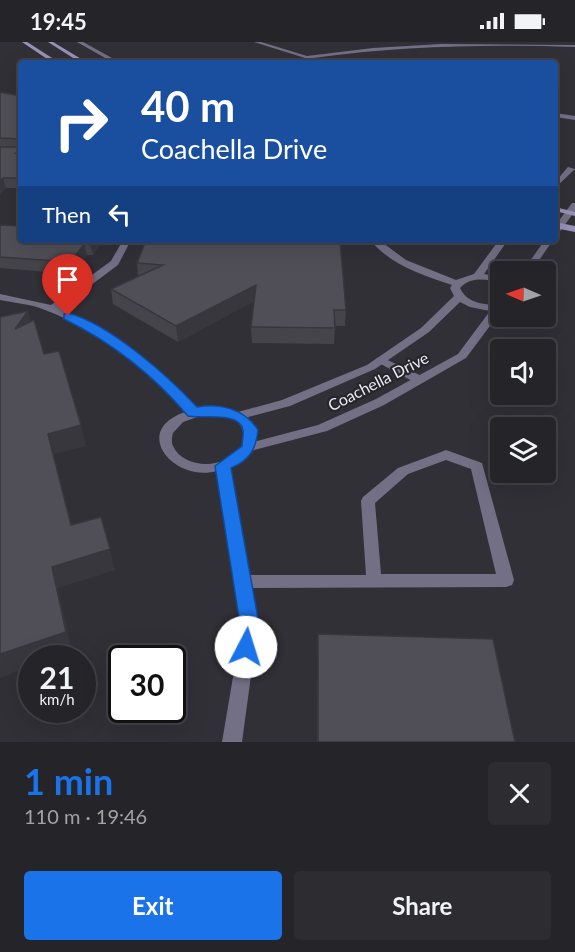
<!DOCTYPE html>
<meta charset="utf-8">
<style>
:root{--surface:#252429;--page:#2d2c31;--text:#f1f3f6;--muted:#a3a4a8;--line:#424146;--accent:#1a73e8}
body{margin:0;font-family:Lato,sans-serif;background:var(--page);color:var(--text);height:100vh;display:flex;flex-direction:column;font-size:22px;white-space:nowrap}
*{box-sizing:border-box;margin:0}
p{font-size:20px;color:var(--muted)}
.icon{flex:none;width:33px;height:33px;fill:none;stroke:currentColor;stroke-width:2;stroke-linecap:round;stroke-linejoin:round}
.map{position:relative;height:700px;overflow:hidden}
.drawer{display:flex;flex-direction:column;background:var(--surface);flex:1}
.drawer>*{flex:none}
.guide{position:absolute;left:18px;top:18px;width:540px;height:183px;border-radius:6px;box-shadow:0 6px 24px #0002,0 0 0 2px var(--line);background:#1a4fa0;color:#fff;overflow:hidden}
.needle{width:39px;rotate:272deg}
.fabs{position:absolute;left:490px;top:219px;display:grid;gap:12px}
.fabs a{display:grid;place-items:center;width:66px;height:66px;border-radius:6px;background:var(--surface);box-shadow:0 6px 24px #0002,0 0 0 2px var(--line);font-size:30px}
.speed{position:absolute;left:18px;top:603px;display:flex;gap:12px;font-size:30px;font-weight:700;text-align:center}
.speed>*{display:grid;place-content:center;width:78px;height:78px;border-radius:50%;background:var(--surface);box-shadow:0 6px 24px #0002,0 0 0 2px var(--line);line-height:1}
.speed small{font-size:15px;font-weight:400}
.speed .limit{border:3px solid #111;border-radius:9px;background:#fff;color:#111}
.pin{position:absolute;display:grid;place-items:center;width:51px;height:51px;color:#fff;margin:-62px -26px;border-radius:50% 50% 50% 0;rotate:-45deg;box-shadow:0 0 6px #0007}
.pin .icon{rotate:45deg}
.me{position:absolute;width:66px;margin:-33px;rotate:5deg;stroke-linejoin:round;filter:drop-shadow(0 0 4px #0008)}
.turn{display:flex;align-items:center;gap:21px;height:126px;padding:0 24px;font-size:27px}
.turn .icon{width:78px;height:78px;stroke-width:2.5}
.turn b{display:block;font-size:42px;line-height:51px}
.then{display:flex;align-items:center;height:57px;padding:0 24px;background:#0003;gap:12px;font-size:22px}
.round{display:grid;place-items:center;flex:none;width:63px;height:63px;border-radius:6px;background:var(--page)}
.summary{display:flex;align-items:center;justify-content:space-between;height:102px;padding:0 24px}
h1{font-size:36px;font-weight:700;line-height:45px;color:var(--accent)}
.primary-button{display:flex;gap:12px;margin-top:auto;padding:12px 24px}
.primary-button a{flex:1;height:69px;border-radius:6px;background:var(--accent);color:#fff;font-size:24px;font-weight:700;line-height:69px;text-align:center}
.primary-button a+a{background:var(--page);color:var(--text)}
.status{display:flex;justify-content:space-between;align-items:center;height:42px;padding:0 30px;background:var(--surface);direction:ltr}
.status svg{height:16px;fill:currentColor}
.map>svg:first-child{display:block}
</style>
<div class="status"><b>19:45</b><svg viewBox="0 0 49 12"><path d="M0 12V9h3v3zM5 12V6h3v6zM10 12V3h3v9zM15 12V0h3v12zM26 1h20v11H26zM47 4h2v5h-2z"/></svg></div>
<div class="map">
<svg width="575" height="700" viewBox="0 0 575 700">
<rect width="100%" height="100%" fill="#313037"/>
<g fill="none" stroke-linecap="round" stroke-linejoin="round">
<!-- lane -->
<path fill="#737086" fill-rule="evenodd" d="M381 315 424 335 426 338 420 342 416 341 377 320 375 318 377 316Z"/>
<!-- street -->
<path fill="#737086" fill-rule="evenodd" d="M77 0H83L121 21H114Z
M254 0H261L307 14 373 6 441 2 575 3V5C487 2 400 4 313 16L329 21H321Z
M555 71 575 74V78L555 75Z
M568 125 575 127 555 146V140Z
M572 161H575V169L558 192 555 193V184Z
M123 198H131L118 223 60 266C113 290 156 325 196 367L205 364H214L238 370 282 358 367 323 421 286 454 254 450 246 452 243C422 233 391 223 370 198H379L406 218 456 238 474 232 499 198H508L484 232 501 235V241C486 237 471 234 460 246 467 262 486 263 501 263V269L466 316 384 363 327 389 254 408 230 426 250 533H366L361 459 363 455 398 426 441 410 446 408 482 421 514 538 512 543 506 545 252 546 258 582 242 700H222L242 582 217 429C174 441 130 389 185 370 147 328 100 288 45 268 31 262 15 261 0 258V252L51 263 111 219ZM460 260 470 265 490 269 458 312 376 357 318 383 257 399 256 387 248 375 290 364 375 327 429 290ZM206 372C228 373 247 376 243 403 237 408 231 415 224 418 208 426 181 422 173 404 171 400 172 395 173 391L183 380ZM446 418 471 427 496 532H381L375 461 408 432Z
M545 198H553L531 230H522Z"/>
<!-- secondary -->
<path fill="#9893b7" fill-rule="evenodd" d="M22 0H27L60 21H53Z
M48 0H53L88 21H81Z
M555 165 575 170V174L555 169Z
M555 180 575 184V190L555 186Z"/>
</g>
<!-- wall -->
<path fill="#45444b" d="M0 50 21 54V146H6L0 152Z
M0 183 103 198 93 213H87L73 232 0 226Z
M146 198 346 268 345 284H335L334 302 252 301 251 285 254 259 178 300 113 262 111 247 138 234 137 221Z
M318 592 515 700H317Z"/>
<!-- shaded-wall -->
<path fill="#38373d" d="M3 136 6 146 0 152V139Z
M93 198H103L93 213 90 202Z
M84 202 87 213 73 232 71 220Z
M256 243 257 258 178 300 176 284Z
M28 269 33 288 15 287Z
M81 383 86 404 54 412 48 392Z
M110 507 115 528 58 546 72 610 54 616H32V624L0 636V612L52 525Z"/>
<!-- building -->
<path fill="#504f57" stroke="#38373d" stroke-width="1.5" d="M0 50 21 54V108L16 111H21V136H3L0 139V105H20L19 97 0 96Z
M0 183 21 184V198H93L90 202H84L71 220 0 215Z
M146 198H340L346 268H334L335 286 251 285 256 243 176 284 111 247 163 223 137 221Z
M28 269 15 287 34 278 44 312 59 309 81 383 48 392 71 483 101 475 110 507 52 525 66 590 0 612V275Z
M318 592 493 597 515 700H318Z"/>
<!-- route -->
<path fill="#1a73e8" stroke="#114b97" stroke-width="1.5" d="M68 271C110 282 168 334 197 365 220 361 245 367 258 388 256 407 250 418 231 426L259 582 253 612 246 614 239 612 237 605 240 582 215 424 242 404C242 399 244 392 243 388 240 369 199 377 188 374 154 334 111 300 64 277V272Z"/>
<g text-anchor="middle" dominant-baseline="central" stroke-width="4.5" stroke-linejoin="round" paint-order="stroke">
<!-- street labels -->
<g font-size="16" fill="#e9e8ed" stroke="#27262d">
<text transform="translate(378 339) rotate(-27)">Coachella Drive</text>
</g>
</g>
</svg>
<div class="fabs">
<a><svg class="needle" viewBox="-14 -14 28 28"><path d="M0-13l5 13h-10z" fill="#e53935"/><path d="M0 13l5-13h-10z" fill="#a3a4a8"/></svg></a>
<a><svg class="icon" aria-label="sound" viewBox="0 0 24 24"><path d="M4 9h4l5-4v14l-5-4H4zM17 9q2 3 0 6"/></svg></a>
<a><svg class="icon" aria-label="layers" viewBox="0 0 24 24"><path d="M12 4l9 5-9 5-9-5zM3 14l9 5 9-5"/></svg></a>
</div>
<div class="speed"><div>21<small>km/h</small></div><div class="limit">30</div></div>
<div class="pin" style="left:68px;top:274px;background:#d93025"><svg class="icon" aria-label="arrive" viewBox="0 0 24 24"><path d="M6 21V4h12l-3 4 3 4H6"/></svg></div>
<svg class="me" style="left:246px;top:605px" viewBox="-20 -20 40 40"><circle r="19" fill="#fff"/><path d="M0-13L10 11 0 6-10 11z" fill="#1a73e8"/></svg>
<div class="guide">
<div class="turn"><svg class="icon" aria-label="right" viewBox="0 0 24 24"><path d="M7 20v-9h11M14 6l5 5-5 5"/></svg><div><b>40 m</b>Coachella Drive</div></div>
<div class="then">Then<svg class="icon" aria-label="left" viewBox="0 0 24 24"><path d="M17 20v-9H6M10 6l-5 5 5 5"/></svg></div>
</div>
</div>
<section class="drawer">
<div class="summary"><div><h1>1 min</h1><p>110 m · 19:46</p></div><a class="round"><svg class="icon" aria-label="close" viewBox="0 0 24 24"><path d="M6 6l12 12M18 6L6 18"/></svg></a></div>
<div class="primary-button"><a>Exit</a><a>Share</a></div>
</section>
